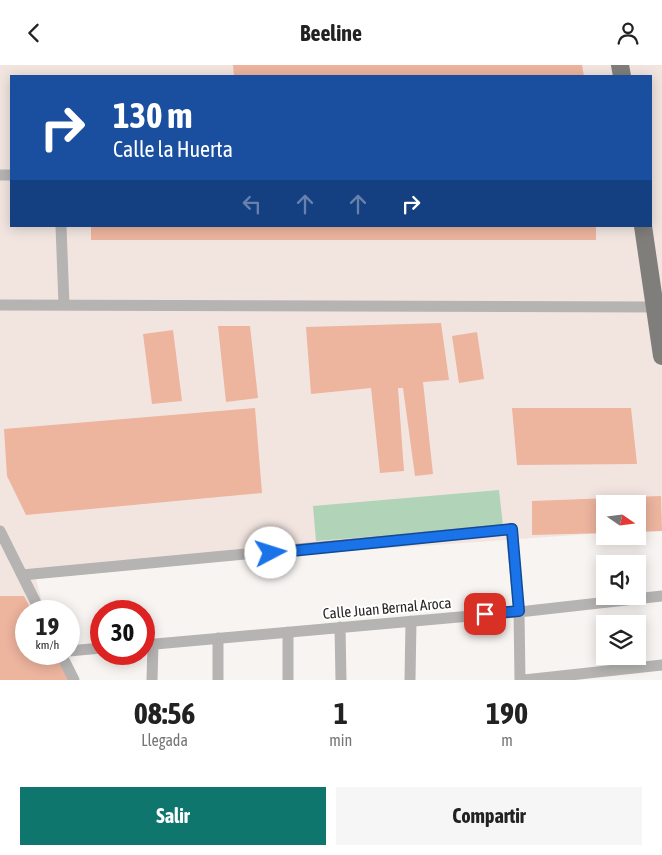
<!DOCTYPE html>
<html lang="es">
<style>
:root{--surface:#fff;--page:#f6f6f6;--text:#222;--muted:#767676;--accent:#0f766e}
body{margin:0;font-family:"Asap Condensed",sans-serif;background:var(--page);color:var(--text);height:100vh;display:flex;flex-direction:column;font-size:19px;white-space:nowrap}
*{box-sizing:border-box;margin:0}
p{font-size:16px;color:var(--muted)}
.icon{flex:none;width:28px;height:28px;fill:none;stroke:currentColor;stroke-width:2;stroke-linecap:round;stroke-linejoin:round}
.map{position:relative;height:615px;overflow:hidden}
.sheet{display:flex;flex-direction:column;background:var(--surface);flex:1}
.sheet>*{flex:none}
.banner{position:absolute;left:10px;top:10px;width:642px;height:152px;border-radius:0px;box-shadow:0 2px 12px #0003;background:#1a4fa0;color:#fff;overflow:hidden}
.needle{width:32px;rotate:104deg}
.buttons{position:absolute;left:596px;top:430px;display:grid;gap:10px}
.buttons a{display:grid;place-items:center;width:50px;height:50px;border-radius:0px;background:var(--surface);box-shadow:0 2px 12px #0003;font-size:25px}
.speed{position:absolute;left:15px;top:535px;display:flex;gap:10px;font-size:25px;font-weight:700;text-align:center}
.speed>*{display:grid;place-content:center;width:65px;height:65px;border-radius:50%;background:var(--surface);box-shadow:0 2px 12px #0003;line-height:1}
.speed small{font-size:12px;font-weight:400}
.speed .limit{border:8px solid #d22;background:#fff;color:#111}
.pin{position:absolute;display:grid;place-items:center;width:42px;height:42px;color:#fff;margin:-21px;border-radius:10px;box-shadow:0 2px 8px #0006}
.me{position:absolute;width:55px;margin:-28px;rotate:85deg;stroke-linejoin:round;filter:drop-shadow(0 0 4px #0008)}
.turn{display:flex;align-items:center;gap:18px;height:105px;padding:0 20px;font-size:22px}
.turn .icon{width:65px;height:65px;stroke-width:2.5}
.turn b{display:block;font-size:35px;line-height:42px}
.lanes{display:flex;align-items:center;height:48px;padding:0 20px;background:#0003;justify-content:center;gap:25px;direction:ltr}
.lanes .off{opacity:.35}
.eta{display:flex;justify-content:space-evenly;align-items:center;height:85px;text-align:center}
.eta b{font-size:30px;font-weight:700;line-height:35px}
.cta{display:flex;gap:10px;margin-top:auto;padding:10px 20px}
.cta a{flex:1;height:58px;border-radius:0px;background:var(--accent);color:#fff;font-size:20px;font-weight:700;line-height:58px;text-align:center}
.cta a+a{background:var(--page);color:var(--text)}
header{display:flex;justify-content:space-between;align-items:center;height:65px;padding:0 20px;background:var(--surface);font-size:22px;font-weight:700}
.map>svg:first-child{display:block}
</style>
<header><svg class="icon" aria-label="back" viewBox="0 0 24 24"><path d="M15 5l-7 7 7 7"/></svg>Beeline<svg class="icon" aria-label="person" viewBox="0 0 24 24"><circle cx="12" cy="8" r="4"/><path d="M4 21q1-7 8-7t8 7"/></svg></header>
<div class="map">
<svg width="662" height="615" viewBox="0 0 662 615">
<rect width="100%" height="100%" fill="#f8f4f2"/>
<!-- built -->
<path fill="#f2e5e0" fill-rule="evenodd" d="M0 0H662V464L638 466V439H605V468L34 508 45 546H26V589H57L65 615H0ZM11 11H651V161H11Z"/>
<!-- green -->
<path fill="#b1d4b8" d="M499 425 503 461 316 476 313 441Z"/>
<!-- building -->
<path fill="#edb49e" d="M233 0H582L584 11H234Z
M91 161H596V175H91Z
M441 258 449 315 423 317 433 409 415 411 403 323H398L404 406 380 408 371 323 311 329 306 262Z
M218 261H250L258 333 226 337Z
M173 265 182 336 152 339 143 269Z
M477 267 484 314 459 318 452 271Z
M255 343 262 428 26 450 7 411 4 364Z
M512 343H631L637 399 517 400Z
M661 431 662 466 638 467V439H605V468L532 470V436Z
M0 531H24L32 546H26V589H55L69 615H0Z"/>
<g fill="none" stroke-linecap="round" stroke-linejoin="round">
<!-- minor -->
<path stroke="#b5b4b2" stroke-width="11" d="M0 110H11
M61 161 64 240
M0 240 655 242
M0 466 40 546
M22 510 511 464 519 546 520 615
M340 562 341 615
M144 580 528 546 662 531
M69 586 101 583
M61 589 74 615
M152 615 153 579
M218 615V573
M288 615V567
M410 615 411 556
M524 615 662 600"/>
<!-- primary -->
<path stroke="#7f7e7b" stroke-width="18" d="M620 0 622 11
M643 161 662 291"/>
</g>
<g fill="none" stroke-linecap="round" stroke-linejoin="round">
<!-- route casing -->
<g stroke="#114b97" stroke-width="12">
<path id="route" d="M271 488 512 464 519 546 485 549"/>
</g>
<!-- route -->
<use href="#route" stroke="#1a73e8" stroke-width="9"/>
</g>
<g text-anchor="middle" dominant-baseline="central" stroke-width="4" stroke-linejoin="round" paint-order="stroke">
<!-- street labels -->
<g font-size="15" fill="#292726" stroke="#fff">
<text transform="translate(387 543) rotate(-5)">Calle Juan Bernal Aroca</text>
</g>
</g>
</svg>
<div class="buttons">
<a><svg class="needle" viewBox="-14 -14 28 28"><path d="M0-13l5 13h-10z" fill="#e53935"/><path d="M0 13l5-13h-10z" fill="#767676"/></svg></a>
<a><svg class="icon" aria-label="sound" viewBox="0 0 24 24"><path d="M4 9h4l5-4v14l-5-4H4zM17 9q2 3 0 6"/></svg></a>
<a><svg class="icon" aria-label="layers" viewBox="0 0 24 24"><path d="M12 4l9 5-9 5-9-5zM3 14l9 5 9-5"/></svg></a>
</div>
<div class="speed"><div>19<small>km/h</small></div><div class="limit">30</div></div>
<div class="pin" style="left:485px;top:549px;background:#d93025"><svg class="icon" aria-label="arrive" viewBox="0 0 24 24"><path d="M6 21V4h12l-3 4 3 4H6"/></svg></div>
<svg class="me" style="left:271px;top:488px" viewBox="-20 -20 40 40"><circle r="19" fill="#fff"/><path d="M0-13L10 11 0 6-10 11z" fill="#1a73e8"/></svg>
<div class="banner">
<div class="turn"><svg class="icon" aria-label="right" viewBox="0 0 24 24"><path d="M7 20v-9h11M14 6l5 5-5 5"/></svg><div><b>130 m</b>Calle la Huerta</div></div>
<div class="lanes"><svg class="icon off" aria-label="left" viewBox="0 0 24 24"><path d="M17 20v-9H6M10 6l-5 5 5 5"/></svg><svg class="icon off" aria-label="ahead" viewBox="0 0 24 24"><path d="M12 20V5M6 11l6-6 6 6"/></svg><svg class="icon off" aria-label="ahead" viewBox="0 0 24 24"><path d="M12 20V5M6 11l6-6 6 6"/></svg><svg class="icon" aria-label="right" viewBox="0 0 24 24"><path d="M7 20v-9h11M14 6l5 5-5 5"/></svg></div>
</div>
</div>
<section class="sheet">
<div class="eta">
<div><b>08:56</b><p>Llegada</p></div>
<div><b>1</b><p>min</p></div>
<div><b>190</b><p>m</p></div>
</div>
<div class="cta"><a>Salir</a><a>Compartir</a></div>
</section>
